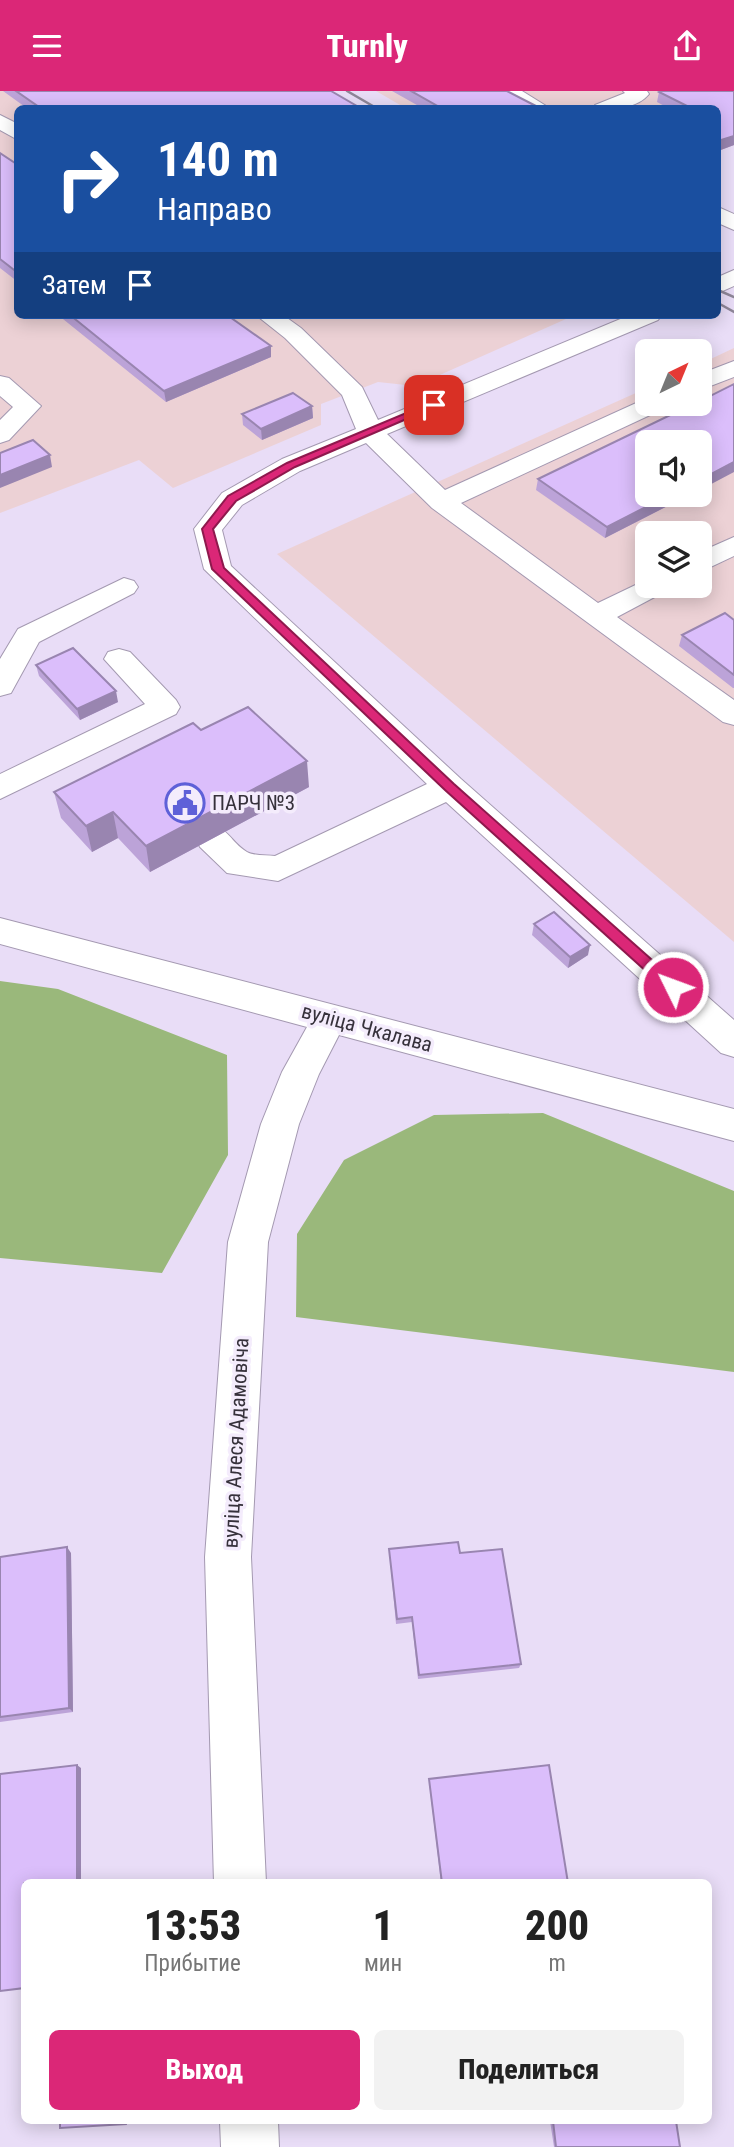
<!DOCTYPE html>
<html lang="ru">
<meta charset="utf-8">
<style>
:root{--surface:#fff;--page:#f2f2f2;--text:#222;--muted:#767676;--accent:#db2777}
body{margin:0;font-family:"Roboto Condensed",sans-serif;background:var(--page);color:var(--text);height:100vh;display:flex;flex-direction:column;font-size:26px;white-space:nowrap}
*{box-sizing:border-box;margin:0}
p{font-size:23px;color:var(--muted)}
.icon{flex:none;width:38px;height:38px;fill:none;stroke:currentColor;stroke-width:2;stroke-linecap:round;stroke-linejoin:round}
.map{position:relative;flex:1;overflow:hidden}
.drawer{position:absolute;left:21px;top:1788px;width:691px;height:245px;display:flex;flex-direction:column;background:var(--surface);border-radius:10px;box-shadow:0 4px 18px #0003}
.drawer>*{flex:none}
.guide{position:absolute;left:14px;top:14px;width:707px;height:214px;border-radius:10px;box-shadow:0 4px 18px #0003;background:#1a4fa0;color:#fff;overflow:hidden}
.needle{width:46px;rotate:43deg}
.tools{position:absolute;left:635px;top:248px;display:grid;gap:14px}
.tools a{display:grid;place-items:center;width:77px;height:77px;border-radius:10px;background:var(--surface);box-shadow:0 4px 18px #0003;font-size:35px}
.pin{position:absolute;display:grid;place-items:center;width:60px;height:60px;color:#fff;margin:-30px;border-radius:14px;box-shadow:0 4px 10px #0006}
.me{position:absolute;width:77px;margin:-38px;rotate:312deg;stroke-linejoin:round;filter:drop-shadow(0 0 5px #0008)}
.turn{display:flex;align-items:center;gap:24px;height:147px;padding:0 28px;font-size:32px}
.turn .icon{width:91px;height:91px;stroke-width:2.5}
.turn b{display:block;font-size:49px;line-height:60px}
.then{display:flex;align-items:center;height:66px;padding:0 28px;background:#0003;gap:14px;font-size:26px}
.eta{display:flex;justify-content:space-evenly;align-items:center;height:119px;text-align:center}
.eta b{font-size:42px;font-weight:800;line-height:49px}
.button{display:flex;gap:14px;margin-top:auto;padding:14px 28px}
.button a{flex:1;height:80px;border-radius:10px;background:var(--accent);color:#fff;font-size:28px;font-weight:800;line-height:80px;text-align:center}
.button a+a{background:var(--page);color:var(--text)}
header{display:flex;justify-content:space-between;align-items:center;height:91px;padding:0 28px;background:var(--accent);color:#fff;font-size:32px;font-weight:800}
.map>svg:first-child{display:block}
</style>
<header><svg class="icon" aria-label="menu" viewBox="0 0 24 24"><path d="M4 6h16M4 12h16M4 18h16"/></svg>Turnly<svg class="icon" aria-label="share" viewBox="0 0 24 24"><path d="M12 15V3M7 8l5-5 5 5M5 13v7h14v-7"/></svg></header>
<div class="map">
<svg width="734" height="2056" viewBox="0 0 734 2056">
<rect width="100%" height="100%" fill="#e9ddf7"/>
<!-- industrial -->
<path fill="#ecd1d5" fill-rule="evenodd" d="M0 0H313L344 17 18 18V224H575L415 295 378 291 321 313V334L173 397 139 369 0 422Z
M376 0H734V54L718 60V18H407Z
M734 257V851L277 463 647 297 648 313H700V273ZM648 352H700V404H648ZM648 443H700V495H648Z"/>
<!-- forest -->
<path fill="#9ab87b" d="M0 890 58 898 227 964 228 1064 162 1182 0 1167Z
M543 1022 734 1100V1281L296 1226 297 1143 344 1069 434 1024Z"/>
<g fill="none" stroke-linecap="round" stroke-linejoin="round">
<!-- minor casing -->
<g stroke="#a499b1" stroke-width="2">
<path id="minor" d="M498 0H522L551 18H525Z
M623 0H647L649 3C636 19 611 18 592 18L595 14 625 2Z
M0 24 18 33V49L0 39Z
M718 116 734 123V139L718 132Z
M734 179V195L718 202V186Z
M256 224H283L301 237 362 296 378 329 630 224H662L658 229 387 343 445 399 645 308 648 307V313H666L663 318 461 412 598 512 648 488V495H668L664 501 617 526 734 609V634L723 631 432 417 366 352 300 380 242 414 222 439 231 475 461 688 734 929V966L721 962 446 711 278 790 227 782 200 756 195 747 200 738C228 730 227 749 247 761 254 765 267 764 275 765L427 693 204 478 194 438 222 402 282 368 356 338 342 304 285 247Z
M734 270V286L700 299V283Z
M0 285 9 287 41 315 9 349 0 352V329L13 316 0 305Z
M734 446V465L700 481V461Z
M124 487 134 490 138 496 134 502 39 551 11 602 0 605V568L18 538Z
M119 558 130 561 176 609 180 616 176 623 0 708V683L145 613 104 568 108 561Z
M0 827 734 1018V1050L339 944 319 983 299 1033 268 1151 251 1466 266 1792H214L205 1466 228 1151 261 1033 282 981 307 936 0 853Z
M220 2030H278L279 2056H221Z"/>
</g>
<!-- minor -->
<use href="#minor" fill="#fff" fill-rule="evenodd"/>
<!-- rail -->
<path stroke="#8e8698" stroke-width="2.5" d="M347 0 378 18
M718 199 734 206
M718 212 734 221"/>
</g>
<!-- wall -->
<path fill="#bca3d8" d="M3 0H331L362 18H28Z
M392 0H507L534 14V18H424Z
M734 0V54L718 60V18H670L657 11 659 1Z
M0 62 18 74V191L0 177Z
M58 224H227L271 266 166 311Z
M312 315 313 327 262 349 243 334 242 323Z
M538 388 648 404H689L605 447 536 399Z
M734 529V597H733L679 555 682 544Z
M36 574 118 611 80 629 39 585Z
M201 639 309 696 150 781 118 747 92 761 61 727 54 701Z
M534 833 588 864 568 877 532 844Z
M389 1458 460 1462 521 1573 519 1577 418 1588 412 1531 396 1533Z
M71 1462 73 1621 0 1631V1466Z
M429 1688 568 1792H441L429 1691Z
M550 2030H676L680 2056H554Z"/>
<!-- shaded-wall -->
<path fill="#9985b0" d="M734 45V54L718 60V50Z
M271 255V266L166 311 164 300Z
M312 315 313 327 262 349 261 338Z
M50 364 52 376 0 397V384Z
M734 371V381L700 399V389Z
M669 404H689L605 447 607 436Z
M116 600 118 611 80 629 77 618Z
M307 670 309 696 150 781 146 755Z
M113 721 118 747 92 761 86 735Z
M590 854 588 864 568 877 570 866Z
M67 1456 71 1462 73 1621 69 1617Z
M77 1674 81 1677V1792H77Z"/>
<!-- building -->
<path fill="#dbbefb" stroke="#9985b0" stroke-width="2" d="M16 0H331L362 18H42Z
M411 0H507L534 14 524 18H443Z
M661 0H734V45L718 50V18H693L659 1Z
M0 62 18 74V182L0 168Z
M70 224H227L271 255 164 300Z
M734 293V371L700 389V352H648V404H669L607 436 538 388 693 313H700V310Z
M293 302 312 315 261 338 242 323Z
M33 349 50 364 0 384V362Z
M725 522 734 529V584L682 544Z
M73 557 116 600 77 618 36 574Z
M248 616 307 670 146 755 113 721 86 735 54 701 193 632 201 639Z
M554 821 590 854 570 866 534 833Z
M458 1451 460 1462 502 1458 521 1573 419 1584 412 1526 397 1528 389 1458Z
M67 1456 69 1617 0 1626V1466Z
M77 1674V1792H24V1897L0 1900V1683Z
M549 1674 568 1792H442L429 1688Z
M60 2030H127L126 2033 60 2037Z
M553 2030H676L680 2056H556Z"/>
<!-- route -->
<path fill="#db2777" stroke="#8e194d" stroke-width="2" d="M430 312 439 314 295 376 236 410 213 438 224 477 454 693 678 892 681 896 678 900H668L445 699 212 478 202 438 228 405 287 372Z"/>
<!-- icons -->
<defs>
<g id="civic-ring" transform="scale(2.0125)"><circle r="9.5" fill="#f4ecfc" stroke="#5e60d8" stroke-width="1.5"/><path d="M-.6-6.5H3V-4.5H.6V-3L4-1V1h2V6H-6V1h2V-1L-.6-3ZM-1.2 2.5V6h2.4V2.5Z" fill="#5e60d8"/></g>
</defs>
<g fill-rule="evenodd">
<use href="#civic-ring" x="185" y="712"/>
</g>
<g text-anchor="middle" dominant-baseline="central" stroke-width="7" stroke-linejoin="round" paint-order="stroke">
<!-- poi labels -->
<g font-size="21" fill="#36313b" stroke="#f4ecfc" text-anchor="start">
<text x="212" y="712">ПАРЧ №3</text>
</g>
<!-- street labels -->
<g font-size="21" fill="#36313b" stroke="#f4ecfc">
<text transform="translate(367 937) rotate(15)">вуліца Чкалава</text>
<text transform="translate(236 1352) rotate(-87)">вуліца Алеся Адамовіча</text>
</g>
</g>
</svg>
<div class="tools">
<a><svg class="needle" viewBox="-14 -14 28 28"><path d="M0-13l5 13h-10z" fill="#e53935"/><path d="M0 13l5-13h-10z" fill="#767676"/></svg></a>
<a><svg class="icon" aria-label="sound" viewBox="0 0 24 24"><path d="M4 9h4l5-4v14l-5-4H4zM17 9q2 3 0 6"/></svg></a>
<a><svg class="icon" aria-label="layers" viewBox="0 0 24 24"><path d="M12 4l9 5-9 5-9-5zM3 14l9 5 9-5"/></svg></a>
</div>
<div class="pin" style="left:434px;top:314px;background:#d93025"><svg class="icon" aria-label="arrive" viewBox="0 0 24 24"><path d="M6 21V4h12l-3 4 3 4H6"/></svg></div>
<svg class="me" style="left:673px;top:896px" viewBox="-20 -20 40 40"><circle r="17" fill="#db2777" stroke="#fff" stroke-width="3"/><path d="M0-11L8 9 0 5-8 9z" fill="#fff"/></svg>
<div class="guide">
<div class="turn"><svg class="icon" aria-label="right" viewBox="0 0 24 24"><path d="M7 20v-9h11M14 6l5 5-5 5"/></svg><div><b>140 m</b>Направо</div></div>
<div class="then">Затем<svg class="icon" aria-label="arrive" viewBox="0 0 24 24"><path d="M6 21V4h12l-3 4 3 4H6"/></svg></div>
</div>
<section class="drawer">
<div class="eta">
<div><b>13:53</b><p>Прибытие</p></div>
<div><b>1</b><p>мин</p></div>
<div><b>200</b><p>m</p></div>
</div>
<div class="button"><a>Выход</a><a>Поделиться</a></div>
</section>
</div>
